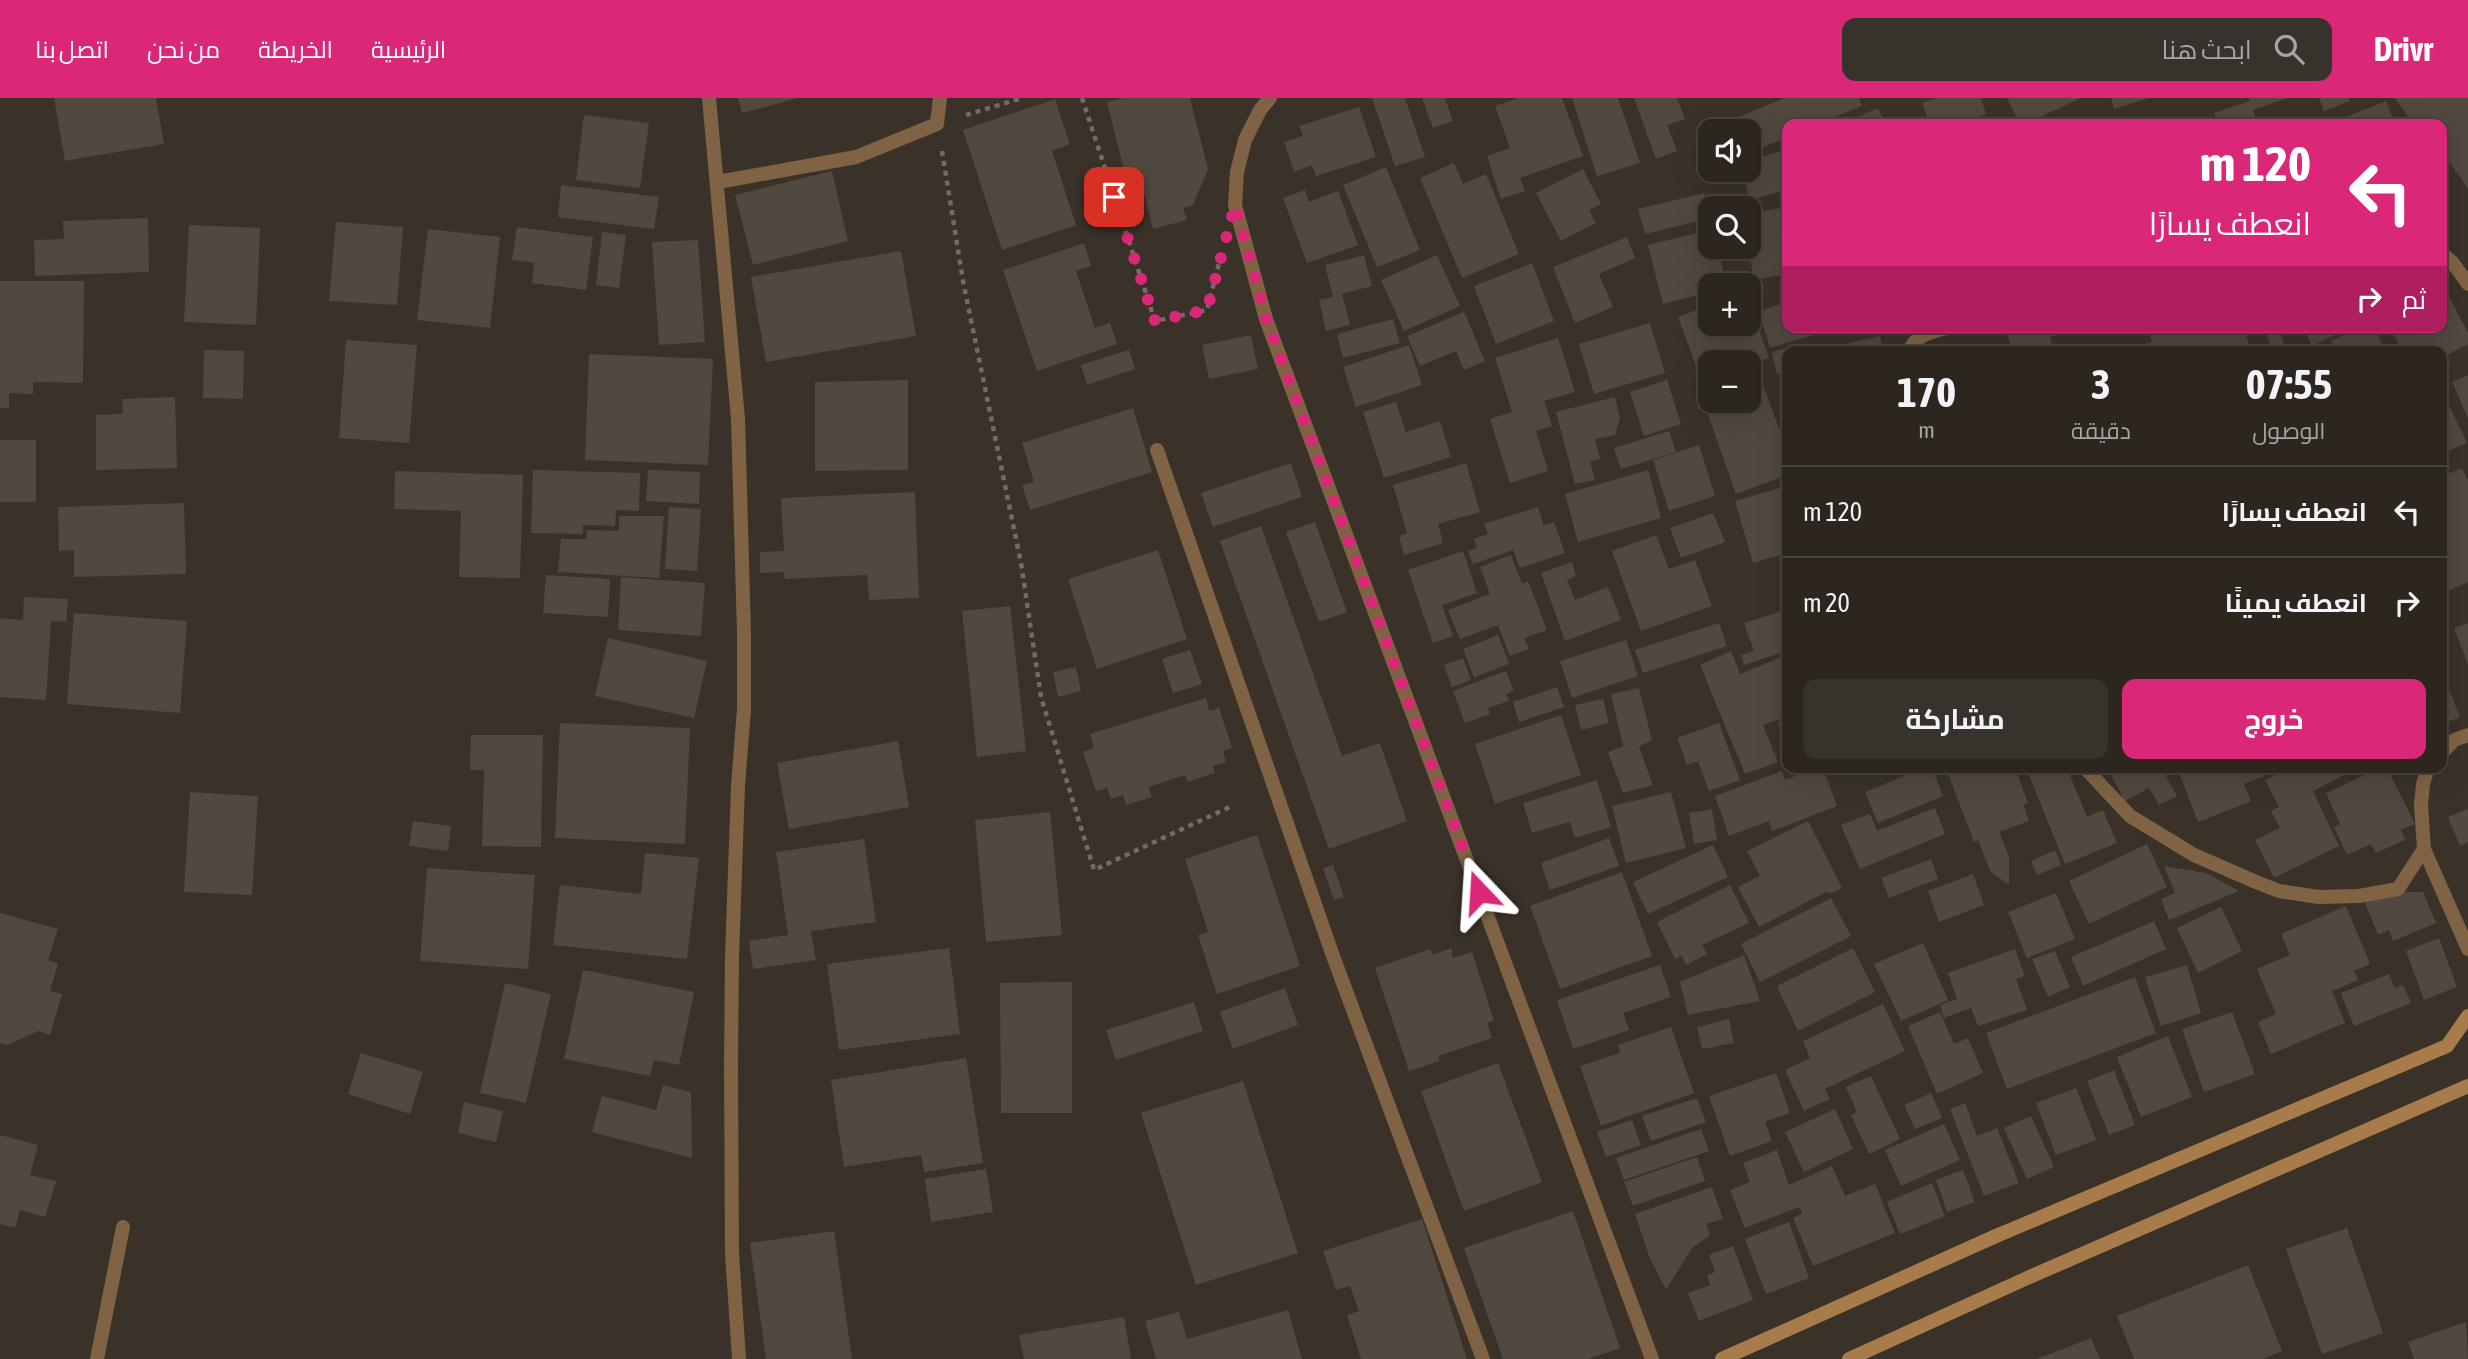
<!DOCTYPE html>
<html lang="ar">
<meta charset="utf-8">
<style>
:root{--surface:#2c261f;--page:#38322c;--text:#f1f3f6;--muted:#a6a5a4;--line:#48433d;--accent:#db2777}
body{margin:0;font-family:"Asap Condensed",Cairo,sans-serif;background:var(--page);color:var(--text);direction:rtl;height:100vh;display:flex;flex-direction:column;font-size:26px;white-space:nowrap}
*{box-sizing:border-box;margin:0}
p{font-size:23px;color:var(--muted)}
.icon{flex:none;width:38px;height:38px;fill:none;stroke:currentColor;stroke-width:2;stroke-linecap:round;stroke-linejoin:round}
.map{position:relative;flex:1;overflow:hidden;direction:ltr}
.side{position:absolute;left:1782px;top:248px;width:665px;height:427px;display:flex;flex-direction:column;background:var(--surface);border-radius:14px;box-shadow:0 7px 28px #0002,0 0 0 2px var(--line);direction:rtl}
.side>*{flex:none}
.top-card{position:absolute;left:1782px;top:21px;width:665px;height:214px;border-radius:14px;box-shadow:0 7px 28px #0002,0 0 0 2px var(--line);direction:rtl;background:#db2777;color:#fff;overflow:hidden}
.buttons{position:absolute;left:1698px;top:21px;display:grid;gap:14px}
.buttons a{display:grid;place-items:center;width:63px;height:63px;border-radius:14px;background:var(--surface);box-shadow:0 7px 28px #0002,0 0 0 2px var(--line);font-size:35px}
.pin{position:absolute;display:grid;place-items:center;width:60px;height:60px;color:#fff;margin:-30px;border-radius:14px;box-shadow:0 4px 10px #0006}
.me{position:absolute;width:77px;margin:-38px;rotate:340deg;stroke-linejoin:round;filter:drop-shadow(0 0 5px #0008)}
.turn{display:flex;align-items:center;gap:24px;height:147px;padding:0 21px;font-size:32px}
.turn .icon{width:91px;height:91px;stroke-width:2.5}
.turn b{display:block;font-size:49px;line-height:60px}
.then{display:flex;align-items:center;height:66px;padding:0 21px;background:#0003;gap:14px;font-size:26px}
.eta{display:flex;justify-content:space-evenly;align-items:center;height:119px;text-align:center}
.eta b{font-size:42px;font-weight:700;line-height:49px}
.cta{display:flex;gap:14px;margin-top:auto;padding:14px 21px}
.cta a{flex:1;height:80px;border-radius:14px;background:var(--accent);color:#fff;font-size:28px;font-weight:700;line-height:80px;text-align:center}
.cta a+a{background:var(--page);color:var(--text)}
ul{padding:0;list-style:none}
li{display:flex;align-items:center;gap:21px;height:91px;padding:0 21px;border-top:2px solid var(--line)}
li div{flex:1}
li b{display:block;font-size:26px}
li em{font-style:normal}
header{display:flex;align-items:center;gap:42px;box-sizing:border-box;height:98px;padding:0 35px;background:var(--accent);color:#fff}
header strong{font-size:33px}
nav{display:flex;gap:38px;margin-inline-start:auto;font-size:24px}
.search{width:490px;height:63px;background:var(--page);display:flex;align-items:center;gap:18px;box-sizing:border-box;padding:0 24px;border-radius:14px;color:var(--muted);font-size:26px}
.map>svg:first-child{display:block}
</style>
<header>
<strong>Drivr</strong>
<div class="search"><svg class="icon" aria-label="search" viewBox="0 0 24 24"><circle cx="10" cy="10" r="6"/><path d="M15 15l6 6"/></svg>ابحث هنا</div>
<nav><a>الرئيسية</a><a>الخريطة</a><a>من نحن</a><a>اتصل بنا</a></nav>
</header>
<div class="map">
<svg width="2468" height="1261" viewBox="0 0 2468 1261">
<rect width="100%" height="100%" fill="#3a3229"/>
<!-- building -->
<path fill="#51483f" d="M54 0H156L164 46 65 63Z
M738 0H795V1L742 15Z
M1125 0H1190L1208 71 1193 107 1183 110 1187 122 1153 131 1138 73 1125 76 1107 4Z
M1372 0H1405L1425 59 1395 68Z
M1422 0H1445L1453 23 1433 30Z
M1518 0H1562L1583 58 1520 80 1525 93 1501 101 1487 58 1510 50 1495 8Z
M1572 0H1618L1640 65 1597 78Z
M1634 0H1677L1685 21 1667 27 1677 53 1656 61Z
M1784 0H1859L1862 8 1818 26H1787V39L1748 56V33H1710V61L1699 36Z
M1936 0H1981L1986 16 1957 26H1930L1922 5Z
M2007 0H2081L2025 26H2020Z
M2111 0H2146V1L2114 11Z
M2249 0H2287L2253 12 2258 26H2218L2214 15 2250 3Z
M2319 0H2349L2350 3 2324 13Z
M2395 0H2468V91L2441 51V26H2413Z
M1055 1 1070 46 1052 53 1076 127 1002 152 963 32Z
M2386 3 2395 26H2346L2344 20Z
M1359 9 1376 59 1316 78 1312 67 1294 74 1284 44 1303 38 1299 28Z
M1878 10 1886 26H1842Z
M584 17 649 25 640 90 576 82Z
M1993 19 1995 26H1975Z
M1787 52V92L1750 102 1742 72H1748V62Z
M1454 65 1463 86 1486 76 1519 156 1462 180 1420 80Z
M1386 69 1420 152 1377 169 1343 87Z
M1583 71 1601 106 1589 112 1596 125 1561 143 1536 95Z
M832 73 848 143 753 167 735 97Z
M561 87 659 99 654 131 558 119Z
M1305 92 1309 104 1338 93 1358 147 1307 165 1283 100Z
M1704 95 1710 120 1645 136 1638 111Z
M2441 100 2448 119 2441 122Z
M1787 109V176L1754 182 1748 149V116Z
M148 120 149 174 35 178 34 142 64 141 63 123Z
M336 124 403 129 397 207 329 203Z
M189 127 260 130 256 227 184 224Z
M517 129 593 139 586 192 532 185 534 165 512 162Z
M428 131 500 139 490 230 417 222Z
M1710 132V149H1717L1727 187H1710V194L1663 206 1648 147Z
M602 134 626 137 619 190 596 187Z
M1627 139 1635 160 1599 176 1613 209 1575 225 1553 169Z
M698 142 705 244 659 247 652 144Z
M1084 145 1091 168 1076 173 1095 230 1110 225 1117 246 1037 273 1003 172Z
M901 153 916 238 766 264 751 179Z
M1364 157 1372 188 1342 196 1350 227 1326 233 1319 202 1333 199 1325 167Z
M1437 157 1460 208 1404 233 1381 182Z
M1532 165 1554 223 1496 246 1474 188Z
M0 183H84L83 285 33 284V296L9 295V310H0Z
M2441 183 2468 235V246L2441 260V254H2403L2390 229H2441Z
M1749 203 1769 260 1748 267V264H1710V281L1702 284 1678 219 1710 207V226H1748Z
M1787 204V229L1837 230 1770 250 1759 213Z
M1464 214 1485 263 1464 272 1456 253 1420 268 1407 238Z
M1393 221 1400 245 1343 260 1337 236Z
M1650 225 1665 275 1594 296 1579 246Z
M2016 229H2057L2060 236 2050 239 2055 254H2013L2006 233Z
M2148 229H2244L2251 254H2135L2133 249 2152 244Z
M2265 229H2279L2286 254H2272Z
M2303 229H2352L2312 248Z
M2359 230 2363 238 2376 232 2385 254H2329L2335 251 2331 243Z
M1251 237 1258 271 1209 281 1202 247Z
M1880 238 1883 254H1817V253Z
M1558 240 1575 294 1544 303 1552 328 1536 333 1548 373 1510 385 1490 321 1512 314 1495 260Z
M346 242 417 247 409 345 339 340Z
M1409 247 1422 287 1356 309 1343 269Z
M1798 248 1800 254H1787V274L1777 276 1772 254Z
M204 252 244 253 243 301 203 300Z
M1129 252 1135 271 1087 287 1081 267Z
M589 256 713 261 708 367 585 362Z
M1759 276 1787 352V377L1736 396 1701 297 1710 294V303H1748V280Z
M2468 277V320L2452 284Z
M908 282V372L815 373V284Z
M1667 282 1681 326 1644 338 1630 294Z
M2441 290 2467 345 2441 356Z
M175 299 177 370 96 372V317L123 316 122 301Z
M1615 299 1620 320 1615 337 1595 341 1600 361 1590 364 1595 382 1575 386 1556 314Z
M1396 304 1406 334 1440 323 1451 359 1384 380 1363 314Z
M1133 310 1152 374 1030 412 1022 387 1034 384 1022 345Z
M1669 333 1676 354 1621 371 1614 350Z
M0 342H36V404H0Z
M1699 347 1715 398 1669 413 1653 362Z
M1291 365 1302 399 1213 429 1201 395Z
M1466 365 1480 414 1438 426 1443 445 1404 457 1399 438 1407 435 1393 387Z
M2462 370 2468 382V484L2441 496V379Z
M533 372 640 375 639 413 616 412 615 428 583 427V436L531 435Z
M648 372 700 374 699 406 646 403Z
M1648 372 1661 420 1578 444 1565 396Z
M395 373 523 377 520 480 459 479 461 413 394 411Z
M1787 388V455L1753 465 1735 403Z
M915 394 919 500 869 502 867 477 785 481 784 474 760 475V454L784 453 781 400Z
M184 405 186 476 74 479V452L59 453 58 409Z
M669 409 701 411 697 473 665 471Z
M1538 409 1544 428 1554 424 1565 455 1520 470 1513 452 1473 466 1468 453 1477 450 1474 441 1488 436 1484 426Z
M1713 415 1725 444 1681 460 1670 430Z
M619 418H664L659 480 558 474 561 441H586L587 432 619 433Z
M1315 424 1347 514 1319 524 1286 434Z
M1261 428 1342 658 1380 645 1407 723 1329 751 1220 443Z
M1656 437 1669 471 1695 462 1712 508 1641 533 1612 453Z
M1158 452 1187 541 1097 571 1068 481Z
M1463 453 1477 495 1442 507 1453 538 1433 545 1408 472Z
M1511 457 1522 486 1528 483 1547 532 1524 540 1529 551 1510 558 1498 527 1460 541 1448 512 1490 496 1480 469Z
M1572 464 1576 478 1567 482 1575 502 1608 489 1621 522 1565 543 1541 475Z
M546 477 610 481 608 519 543 515Z
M621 479 705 485 701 538 618 532Z
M24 499 68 501 66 524 51 523 46 602 0 599V520L23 522Z
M1010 508 1026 653 977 659 962 513Z
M1782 513 1787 526V553L1744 567 1741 557 1754 553 1744 525Z
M74 515 187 523 180 615 67 606Z
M1719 525 1727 548 1643 575 1635 552Z
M2468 525V566L2454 530Z
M1498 537 1509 566 1474 579 1463 551Z
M608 540 707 563 694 620 595 598Z
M1626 542 1638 578 1572 600 1560 563Z
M1190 552 1202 586 1173 595 1162 561Z
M1731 553 1740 576 1787 557V618L1763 627 1778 664 1745 676 1700 567Z
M1463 560 1471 582 1452 589 1444 567Z
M1076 569 1081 593 1058 599 1053 574Z
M2441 572 2460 619 2441 627Z
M1506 573 1514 593 1506 596 1509 603 1488 610 1490 616 1465 625 1453 593Z
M1557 589 1564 609 1519 624 1513 604Z
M1639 590 1652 642 1639 649 1653 687 1623 695 1608 654 1623 648 1611 596Z
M1206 600 1209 613 1219 610 1232 650 1223 653 1226 664 1213 668 1215 675 1187 684 1185 677 1148 689 1152 699 1126 707 1123 697 1111 701 1107 690 1096 693 1083 654 1094 650 1090 636Z
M1603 601 1609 625 1581 632 1575 607Z
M1561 617 1581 677 1495 706 1475 646Z
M1787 621V649H1786L1778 624Z
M560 625 690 630 685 746 555 740Z
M1719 625 1740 682 1709 693 1698 663 1687 667 1677 640Z
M471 637H543L541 749 482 748 484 672H470Z
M898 643 909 709 789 731 777 665Z
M1817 670H1823L1837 708 1772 733 1769 723 1729 738 1715 698 1782 673 1785 682Z
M1924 670H1932L1943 698 1878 725 1865 694Z
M1946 670H2020L2016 672 2028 705 2023 706 2029 723 1999 734 2009 759V787L1990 773 1978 742 1974 744Z
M2026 670H2067L2087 719 2103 712 2117 745 2065 766Z
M2107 670H2162L2177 698 2159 707 2149 690 2125 703Z
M2177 670H2266L2269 676 2244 686 2251 703 2198 724Z
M2290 670H2353L2354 672 2313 693 2339 748 2274 780 2255 742 2280 730 2271 713 2279 709 2265 682Z
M2380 670H2387L2415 726 2401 732 2405 742 2376 755 2371 746 2347 757 2334 729 2340 726 2326 695Z
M1597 682 1611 729 1575 740 1570 724 1532 735 1523 705Z
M190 694 258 698 252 797 184 794Z
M1671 694 1686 750 1626 765 1612 708Z
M1935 710 1945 736 1860 771 1841 727 1870 716 1877 733Z
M1712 711 1717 742 1694 746 1689 715Z
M2468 711V744L2460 748 2448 719Z
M1050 714 1062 837 986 844 975 722Z
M413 723 451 728 448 753 409 748Z
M1808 723 1842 790 1829 796 1828 793 1759 829 1738 789 1760 778 1747 753Z
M1257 737 1300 868 1217 896 1198 837 1208 834 1185 761Z
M1609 740 1619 768 1550 792 1541 765Z
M864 741 876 824 811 833 816 862 753 871 749 843 788 837 776 754Z
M2147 746 2167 789 2089 826 2069 783Z
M1713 747 1728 779 1648 816 1633 784Z
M2055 752 2061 767 2037 777 2031 763Z
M645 755 699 760 687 861 553 847 560 787 641 796Z
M1931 761 1938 781 1889 800 1881 780Z
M1333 767 1344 799 1334 802 1323 770Z
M2164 768 2206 775 2239 793 2169 822 2161 801 2175 795Z
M427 770 535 777 528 871 420 863Z
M1622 774 1652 858 1560 891 1530 808Z
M1973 776 1984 807 1939 824 1928 793Z
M1730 787 1749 825 1702 847 1707 856 1686 867 1682 858 1675 861 1657 824Z
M2394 794H2423L2436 825 2393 843 2389 832 2378 837 2365 805Z
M2056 795 2075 841 2027 860 2008 814Z
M1831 800 1851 838 1760 884 1741 846Z
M2346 808 2370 866 2354 873 2358 882 2332 893 2345 925 2271 956 2258 924 2276 916 2257 871 2290 857 2281 836Z
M2221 809 2242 853 2198 875 2177 830Z
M0 815 58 831 48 862 58 866 50 893 62 896 50 937 38 933 7 947 0 945Z
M2154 823 2166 851 2083 888 2071 859Z
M2439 840 2457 889 2424 902 2406 853Z
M1923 845 1948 902 1901 923 1874 866Z
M949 850 960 936 839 952 827 866Z
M1452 850V860L1472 854 1494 923 1487 925 1492 940 1438 958 1440 963 1409 973 1375 870 1430 851 1432 857Z
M1853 850 1875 894 1798 933 1777 888Z
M2015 851 2025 878 2016 881 2027 912 1978 928 1971 910 1944 920 1940 907 1957 901 1948 875Z
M2055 853 2070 889 2048 899 2032 861Z
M1744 857 1760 903 1688 917 1680 884Z
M1660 867 1671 899 1623 915 1629 932 1573 951 1557 902Z
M2187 867 2201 915 2161 928 2145 879Z
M583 872 694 894 679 967 654 962 650 978 564 961Z
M2389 876 2395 890 2403 887 2411 905 2354 928 2341 895Z
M2135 879 2156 935 2007 991 1986 935Z
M1072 884V1015H1001L1000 885Z
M505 885 551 896 526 1005 480 995Z
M1285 890 1298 927 1233 951 1220 914Z
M1194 904 1203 933 1116 962 1106 932Z
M1883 906 1905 953 1825 991 1830 1001 1804 1013 1785 972 1810 960 1803 943Z
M1940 914 1954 946 1968 940 1983 975 1937 996 1908 928Z
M2232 914 2255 976 2204 994 2182 931Z
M1729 921 1734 945 1702 951 1697 929Z
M1671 929 1694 995 1601 1028 1580 968 1620 955 1618 947Z
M2168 938 2192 999 2141 1019 2117 959Z
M361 955 423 974 410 1016 348 996Z
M966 960 983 1065 924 1074 921 1057 844 1069 831 982Z
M1498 965 1542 1084 1464 1113 1421 993Z
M2114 972 2135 1027 2109 1037 2087 983Z
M1776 975 1790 1015 1765 1024 1772 1043 1730 1058 1709 998Z
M1871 978 1900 1041 1869 1056 1851 1017 1857 1014 1846 989Z
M1243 983 1298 1155 1196 1187 1141 1015Z
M663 987 691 994 692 1060 592 1034 602 998 656 1012Z
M2076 990 2096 1042 2056 1057 2036 1005Z
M1931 995 1942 1020 1915 1031 1904 1007Z
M1697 1000 1706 1024 1651 1043 1642 1018Z
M464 1004 503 1013 496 1044 458 1035Z
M1965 1005 1977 1038 1997 1030 2019 1085 1984 1098 1950 1011Z
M1835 1011 1853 1051 1804 1074 1785 1034Z
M2031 1018 2054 1069 2027 1081 2004 1030Z
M1632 1022 1641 1047 1606 1059 1597 1034Z
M1944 1026 1960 1062 1901 1088 1885 1052Z
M1701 1031 1709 1053 1624 1082 1616 1060Z
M0 1037 38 1047 30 1077 56 1083 45 1119 20 1112 15 1130 0 1126Z
M1777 1052 1789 1087 1832 1068 1845 1098 1875 1086 1895 1135 1813 1168 1793 1120 1802 1116 1799 1109 1745 1130 1730 1092 1750 1084 1743 1065Z
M1697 1059 1705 1083 1633 1108 1624 1084Z
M986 1071 993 1114 931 1124 925 1081Z
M1963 1072 1975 1104 1947 1114 1936 1082Z
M1932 1085 1945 1118 1900 1136 1887 1104Z
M1712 1089 1723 1121 1706 1126 1710 1137 1692 1150 1666 1192 1649 1158 1635 1116Z
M1573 1113 1620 1250 1588 1261H1503L1464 1150Z
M1422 1121 1467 1261H1361L1347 1217 1359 1213 1350 1188 1336 1192 1323 1153Z
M1789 1124 1809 1180 1766 1196 1745 1141Z
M2347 1130 2383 1235 2322 1256 2286 1151Z
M834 1133 852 1261H766L750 1145Z
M1733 1148 1753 1202 1699 1223 1688 1195 1710 1187 1707 1177 1715 1174 1709 1157Z
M2248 1167 2282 1253 2263 1261H2134L2117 1218Z
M1288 1212 1302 1261H1156L1145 1223 1179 1214 1187 1241Z
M1124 1219 1131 1261H1024L1019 1237Z
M2466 1224 2468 1261H2414L2408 1244Z
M2091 1240 2100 1261H2037Z"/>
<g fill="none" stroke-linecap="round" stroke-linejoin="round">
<!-- path -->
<path stroke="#736c64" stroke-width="4.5" stroke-dasharray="5 5" stroke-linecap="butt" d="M1082 0 1155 223 1207 212 1219 165
M966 17 1022 0
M942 53 963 183 1021 465 1041 599 1094 772 1232 708"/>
<!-- minor -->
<path stroke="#7f6344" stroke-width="14" d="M709 0 738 321 744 535V611L738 688 732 858 731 968 732 1155 739 1261
M1270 0 1260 12 1245 42 1237 74 1235 107 1266 221 1652 1261
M718 84 856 59 937 26 940 0
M2441 155 2452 164 2468 186
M1909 254C1915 236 1934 233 1951 229
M1157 352 1333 858 1483 1261
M2441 656 2454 642 2468 637
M2085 670 2130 718 2194 757 2256 784 2279 793 2319 799 2359 798 2398 791 2424 751
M2428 670 2423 686 2421 707 2424 751 2468 851
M97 1261 123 1129"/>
<!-- secondary -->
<path stroke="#a87c4a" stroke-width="14" d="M1722 1261 1996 1138 2447 948 2468 918
M1849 1261 2025 1181 2468 988"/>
</g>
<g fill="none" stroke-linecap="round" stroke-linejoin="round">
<!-- route -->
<path stroke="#db2777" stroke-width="12" stroke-dasharray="0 21.6" d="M1114 99 1155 223 1207 212 1235 107 1266 220 1479 794"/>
</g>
</svg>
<div class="buttons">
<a><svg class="icon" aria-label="sound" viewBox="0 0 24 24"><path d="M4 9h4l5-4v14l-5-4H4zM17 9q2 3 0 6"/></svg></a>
<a><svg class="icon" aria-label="search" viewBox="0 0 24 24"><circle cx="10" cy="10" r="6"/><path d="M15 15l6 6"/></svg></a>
<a>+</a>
<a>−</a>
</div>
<div class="pin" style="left:1114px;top:99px;background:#d93025"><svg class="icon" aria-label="arrive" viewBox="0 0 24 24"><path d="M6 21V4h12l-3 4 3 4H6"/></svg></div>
<svg class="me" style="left:1479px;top:794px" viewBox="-20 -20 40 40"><path d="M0-17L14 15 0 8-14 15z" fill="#db2777" stroke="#fff" stroke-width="4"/></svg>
<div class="top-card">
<div class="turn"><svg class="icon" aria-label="left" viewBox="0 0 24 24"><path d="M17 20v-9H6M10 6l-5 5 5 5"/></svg><div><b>120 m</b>انعطف يسارًا</div></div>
<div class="then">ثم<svg class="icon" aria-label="right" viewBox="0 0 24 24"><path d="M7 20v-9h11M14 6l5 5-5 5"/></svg></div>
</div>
<section class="side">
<div class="eta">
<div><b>07:55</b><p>الوصول</p></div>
<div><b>3</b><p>دقيقة</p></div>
<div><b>170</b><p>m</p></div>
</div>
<ul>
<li><svg class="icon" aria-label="left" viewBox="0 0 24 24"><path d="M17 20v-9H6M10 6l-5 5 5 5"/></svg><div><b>انعطف يسارًا</b></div><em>120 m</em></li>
<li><svg class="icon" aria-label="right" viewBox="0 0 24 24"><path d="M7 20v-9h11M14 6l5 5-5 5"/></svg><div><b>انعطف يمينًا</b></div><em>20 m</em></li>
</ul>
<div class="cta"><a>خروج</a><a>مشاركة</a></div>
</section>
</div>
